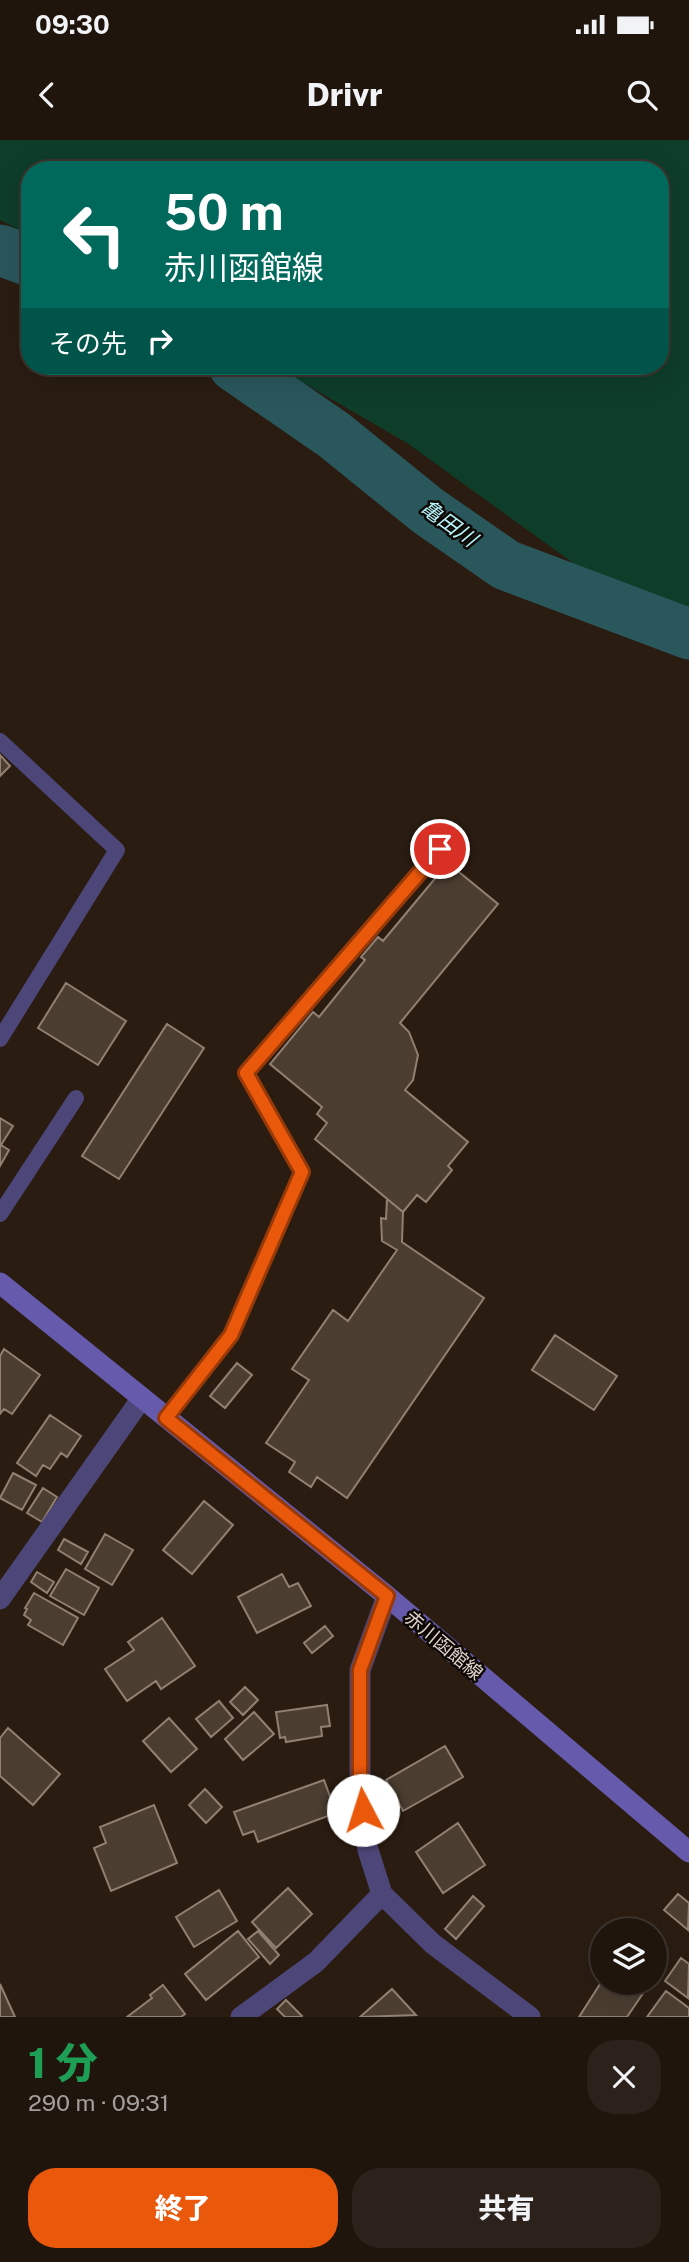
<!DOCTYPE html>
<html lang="ja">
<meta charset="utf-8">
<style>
:root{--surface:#20150d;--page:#2d221b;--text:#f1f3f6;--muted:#a29f9d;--line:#3d342e;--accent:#ea580c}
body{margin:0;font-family:"Public Sans","Noto Sans JP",sans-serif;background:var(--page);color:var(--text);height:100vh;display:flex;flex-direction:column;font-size:26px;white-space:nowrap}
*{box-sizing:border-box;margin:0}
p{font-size:23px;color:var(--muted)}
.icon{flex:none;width:38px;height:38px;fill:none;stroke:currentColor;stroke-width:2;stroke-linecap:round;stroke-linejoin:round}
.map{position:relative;height:1877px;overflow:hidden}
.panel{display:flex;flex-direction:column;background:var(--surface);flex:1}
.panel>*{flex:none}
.guide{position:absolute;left:21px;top:21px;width:648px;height:214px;border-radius:28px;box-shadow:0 7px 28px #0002,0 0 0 2px var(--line);background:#00695c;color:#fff;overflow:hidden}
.tools{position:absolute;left:590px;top:1778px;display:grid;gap:14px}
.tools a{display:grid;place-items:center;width:77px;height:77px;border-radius:50%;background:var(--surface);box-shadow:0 7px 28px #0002,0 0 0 2px var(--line);font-size:35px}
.pin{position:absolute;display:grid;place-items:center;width:60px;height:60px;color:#fff;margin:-30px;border:4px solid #fff;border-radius:50%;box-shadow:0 2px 7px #0007}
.me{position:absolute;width:77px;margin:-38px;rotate:355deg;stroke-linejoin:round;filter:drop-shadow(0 0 5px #0008)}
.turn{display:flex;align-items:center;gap:24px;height:147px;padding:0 28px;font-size:32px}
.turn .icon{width:91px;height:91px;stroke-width:2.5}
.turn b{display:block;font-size:49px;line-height:60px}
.then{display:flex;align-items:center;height:66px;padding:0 28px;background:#0003;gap:14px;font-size:26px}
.round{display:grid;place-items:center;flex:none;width:74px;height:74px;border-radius:28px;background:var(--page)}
.overview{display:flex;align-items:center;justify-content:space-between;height:119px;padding:0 28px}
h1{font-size:42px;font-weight:800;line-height:52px;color:#1e9e55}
.primary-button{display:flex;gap:14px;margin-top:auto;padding:14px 28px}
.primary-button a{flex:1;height:80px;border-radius:28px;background:var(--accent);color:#fff;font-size:28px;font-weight:800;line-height:80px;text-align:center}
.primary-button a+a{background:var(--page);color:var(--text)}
.status{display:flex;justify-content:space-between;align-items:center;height:49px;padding:0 35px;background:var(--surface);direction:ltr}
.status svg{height:19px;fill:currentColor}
header{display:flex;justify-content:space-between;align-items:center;height:91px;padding:0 28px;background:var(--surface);font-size:32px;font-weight:800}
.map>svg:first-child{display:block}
</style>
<div class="status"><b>09:30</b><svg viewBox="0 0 49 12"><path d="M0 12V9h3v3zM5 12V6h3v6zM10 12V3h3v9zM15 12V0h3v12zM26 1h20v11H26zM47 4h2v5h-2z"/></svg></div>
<header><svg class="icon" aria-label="back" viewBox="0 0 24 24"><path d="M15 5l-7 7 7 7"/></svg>Drivr<svg class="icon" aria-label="search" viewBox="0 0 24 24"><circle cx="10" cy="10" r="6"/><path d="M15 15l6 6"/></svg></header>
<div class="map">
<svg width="689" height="1877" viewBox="0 0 689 1877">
<rect width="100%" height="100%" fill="#2a1c11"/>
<!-- green -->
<path fill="#0e3d2a" d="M0 0H689V507L407 303 274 226H660V30H30V95L0 80Z"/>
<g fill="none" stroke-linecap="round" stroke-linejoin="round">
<!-- river -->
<path stroke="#2a575c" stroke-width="51" d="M0 110 30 121
M234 226 334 295 428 371 506 425 689 494"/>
</g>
<!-- building -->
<path fill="#4b3d30" stroke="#918072" stroke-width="2" d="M0 615 10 626 0 636Z
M448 723 498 764 400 883 409 892 418 915 413 940 405 950 468 1002 448 1026 452 1030 426 1062 417 1055 403 1072 315 999 327 983 317 974 322 967 270 924 313 872 319 877 365 820 361 817 378 797 383 801Z
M66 843 126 881 98 925 38 888Z
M167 884 204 908 119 1039 82 1016Z
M0 978 13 986 1 1005 9 1010 0 1026Z
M387 1059 403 1072 402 1102 484 1158 347 1358 317 1337 311 1347 289 1332 295 1322 266 1303 309 1240 292 1229 333 1170 348 1181 397 1110 382 1101 381 1078 386 1079Z
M555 1195 617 1236 594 1270 532 1230Z
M4 1209 40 1235 12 1274 4 1269 0 1274V1216Z
M237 1223 252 1235 225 1268 210 1256Z
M50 1275 81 1296 67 1317 61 1313 50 1329 43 1325 36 1336 17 1323Z
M13 1333 36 1345 22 1370 0 1358Z
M43 1348 57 1357 42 1382 27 1373Z
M204 1361 233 1385 192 1434 163 1410Z
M105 1394 133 1410 112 1445 85 1429Z
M64 1399 88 1412 81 1424 58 1410Z
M66 1429 99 1448 84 1475 50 1456Z
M37 1432 54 1442 47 1453 31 1442Z
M282 1434 289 1447 298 1443 311 1466 257 1493 238 1457Z
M34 1453 78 1478 63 1505 28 1485 31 1480 24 1475 27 1469 25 1468Z
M162 1478 195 1526 161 1549 156 1541 127 1561 105 1529 134 1510 128 1502Z
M325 1486 333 1496 312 1513 304 1503Z
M245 1547 258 1560 243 1575 230 1562Z
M219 1561 233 1578 211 1597 196 1579Z
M327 1565 330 1586 321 1587 322 1596 286 1602 285 1597 280 1598 276 1572Z
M254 1572 274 1594 243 1620 225 1599Z
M169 1578 197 1609 171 1632 143 1601Z
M8 1588 60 1634 33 1665 0 1636V1598Z
M445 1606 463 1637 403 1671 386 1640Z
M324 1640 336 1673 258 1702 254 1691 243 1695 234 1672Z
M205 1649 222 1667 206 1683 189 1665Z
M154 1665 177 1723 111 1751 94 1708 106 1703 100 1687Z
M458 1683 485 1725 443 1753 416 1712Z
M288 1748 312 1774 276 1808 252 1782Z
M219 1750 237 1781 194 1807 176 1777Z
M678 1754 689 1763 688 1790 664 1770Z
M473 1756 484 1766 456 1799 445 1789Z
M238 1791 259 1817 206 1860 185 1834Z
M258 1791 279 1815 270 1824 248 1799Z
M681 1818 689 1824 688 1858 665 1841Z
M602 1841V1843H650L627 1877H579Z
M0 1844 15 1877H0Z
M163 1845 185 1874 181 1877H127L152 1858 150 1855Z
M392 1849 416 1875 360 1877Z
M666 1851 689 1868V1877H647Z
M286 1860 302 1876 301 1877H285L277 1869Z"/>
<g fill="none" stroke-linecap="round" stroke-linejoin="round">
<!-- service -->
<path stroke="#4d4679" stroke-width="16" d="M0 601 117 710 0 899
M0 1074 76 958
M166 1278 231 1195 302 1032 246 933 440 709"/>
<!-- minor -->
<path stroke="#4d4679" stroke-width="21" d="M387 1456 360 1530V1651L368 1710 382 1754 433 1804 530 1877
M0 1459 142 1258
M241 1877 316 1822 382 1754"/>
<!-- secondary -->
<path stroke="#665aac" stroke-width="21" d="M0 1143 387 1456 689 1712"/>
</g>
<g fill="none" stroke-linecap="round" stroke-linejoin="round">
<!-- route casing -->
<g stroke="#983908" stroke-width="18">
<path id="route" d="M363 1670 360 1651V1530L387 1456 166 1278 231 1195 302 1032 246 933 440 709"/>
</g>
<!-- route -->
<use href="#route" stroke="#ea580c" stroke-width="12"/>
</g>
<g text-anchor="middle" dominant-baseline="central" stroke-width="5" stroke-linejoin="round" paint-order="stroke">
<!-- street labels -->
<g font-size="19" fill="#ddd3cc" stroke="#0e0804">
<text transform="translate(444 1505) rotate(40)">赤川函館線</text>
</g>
<!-- water labels -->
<g font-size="21" font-style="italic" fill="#b4f1f8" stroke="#0e0804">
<text transform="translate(449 383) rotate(36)">亀田川</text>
</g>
</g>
</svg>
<div class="tools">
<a><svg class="icon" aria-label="layers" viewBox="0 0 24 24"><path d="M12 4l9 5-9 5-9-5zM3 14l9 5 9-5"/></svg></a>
</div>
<div class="pin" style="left:440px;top:709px;background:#d93025"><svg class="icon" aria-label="arrive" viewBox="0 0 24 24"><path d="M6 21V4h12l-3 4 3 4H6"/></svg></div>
<svg class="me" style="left:363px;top:1670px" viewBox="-20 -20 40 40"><circle r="19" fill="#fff"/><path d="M0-13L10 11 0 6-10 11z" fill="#ea580c"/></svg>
<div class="guide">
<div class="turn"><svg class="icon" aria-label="left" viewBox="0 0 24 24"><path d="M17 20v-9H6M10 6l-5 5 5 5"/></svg><div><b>50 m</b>赤川函館線</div></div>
<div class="then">その先<svg class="icon" aria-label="right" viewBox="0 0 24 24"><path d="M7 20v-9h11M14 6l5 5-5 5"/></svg></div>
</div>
</div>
<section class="panel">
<div class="overview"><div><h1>1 分</h1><p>290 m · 09:31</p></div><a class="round"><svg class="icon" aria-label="close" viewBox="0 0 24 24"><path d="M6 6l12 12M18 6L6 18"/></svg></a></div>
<div class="primary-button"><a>終了</a><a>共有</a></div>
</section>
